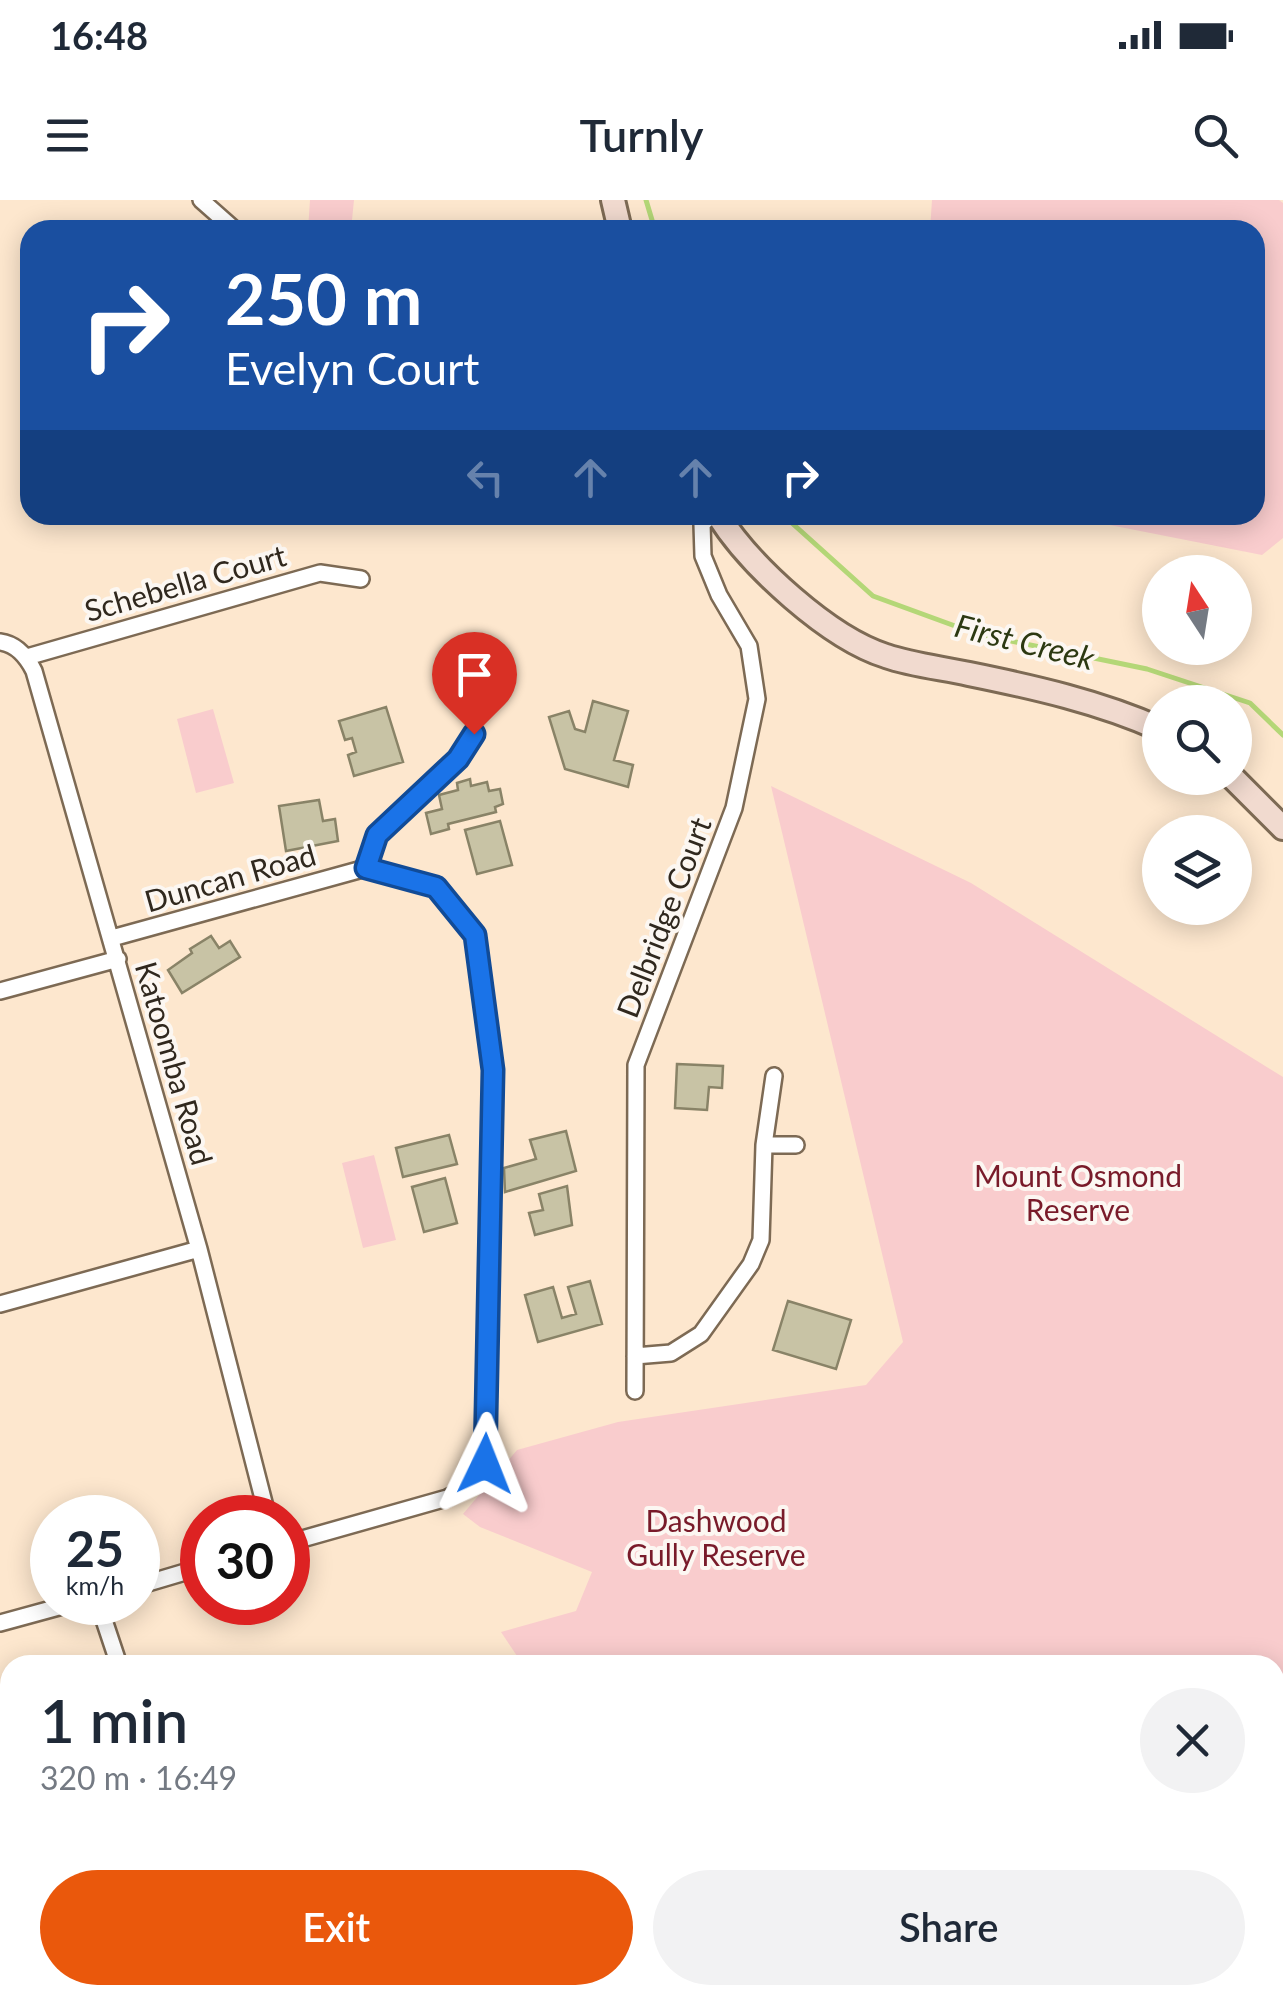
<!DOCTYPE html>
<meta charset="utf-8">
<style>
:root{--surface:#fff;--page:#f2f2f3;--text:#1f2937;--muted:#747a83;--accent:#ea580c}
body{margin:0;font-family:Lato,sans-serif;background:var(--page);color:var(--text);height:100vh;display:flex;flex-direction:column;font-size:38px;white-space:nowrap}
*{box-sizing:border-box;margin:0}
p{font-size:32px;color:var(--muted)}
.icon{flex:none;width:55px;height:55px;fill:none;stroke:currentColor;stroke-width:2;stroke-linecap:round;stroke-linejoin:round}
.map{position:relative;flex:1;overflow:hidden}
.details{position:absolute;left:0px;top:1455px;width:1285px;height:350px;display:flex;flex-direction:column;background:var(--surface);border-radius:30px 30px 0 0;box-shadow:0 5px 25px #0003}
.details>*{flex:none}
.top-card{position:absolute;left:20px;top:20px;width:1245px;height:305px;border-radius:30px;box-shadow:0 5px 25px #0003;background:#1a4fa0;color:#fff;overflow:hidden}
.needle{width:65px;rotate:348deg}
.controls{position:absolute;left:1142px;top:355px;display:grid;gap:20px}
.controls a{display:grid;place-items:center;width:110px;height:110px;border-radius:50%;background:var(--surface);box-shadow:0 5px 25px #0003;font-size:50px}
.speed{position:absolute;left:30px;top:1295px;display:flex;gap:20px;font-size:50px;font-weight:700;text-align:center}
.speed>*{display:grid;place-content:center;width:130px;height:130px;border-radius:50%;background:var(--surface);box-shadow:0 5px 25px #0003;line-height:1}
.speed small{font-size:25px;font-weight:400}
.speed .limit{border:15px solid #d22;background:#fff;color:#111}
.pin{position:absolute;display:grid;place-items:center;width:85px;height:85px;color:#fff;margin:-102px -42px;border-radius:50% 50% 50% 0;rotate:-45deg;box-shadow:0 0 10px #0007}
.pin .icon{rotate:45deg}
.me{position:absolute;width:110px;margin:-55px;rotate:2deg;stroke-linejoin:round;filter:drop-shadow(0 0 8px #0008)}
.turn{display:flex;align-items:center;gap:35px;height:210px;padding:0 40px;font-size:45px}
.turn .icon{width:130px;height:130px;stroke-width:2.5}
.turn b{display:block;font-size:70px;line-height:85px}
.lanes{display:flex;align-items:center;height:95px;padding:0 40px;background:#0003;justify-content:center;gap:50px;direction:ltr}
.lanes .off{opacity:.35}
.round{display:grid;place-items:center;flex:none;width:105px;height:105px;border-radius:52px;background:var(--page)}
.headline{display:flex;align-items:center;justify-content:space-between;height:170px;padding:0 40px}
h1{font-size:60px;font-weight:600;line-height:75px}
.button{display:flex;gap:20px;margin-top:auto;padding:20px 40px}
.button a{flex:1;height:115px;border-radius:60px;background:var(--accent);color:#fff;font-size:40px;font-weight:600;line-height:115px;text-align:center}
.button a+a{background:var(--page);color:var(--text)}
.status{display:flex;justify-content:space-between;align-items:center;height:70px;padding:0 50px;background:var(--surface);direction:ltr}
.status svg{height:28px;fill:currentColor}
header{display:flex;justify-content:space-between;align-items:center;height:130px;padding:0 40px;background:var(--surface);font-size:45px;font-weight:600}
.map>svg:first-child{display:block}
</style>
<div class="status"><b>16:48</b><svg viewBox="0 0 49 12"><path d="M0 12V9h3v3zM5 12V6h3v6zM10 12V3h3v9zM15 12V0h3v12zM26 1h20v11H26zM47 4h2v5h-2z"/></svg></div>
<header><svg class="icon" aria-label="menu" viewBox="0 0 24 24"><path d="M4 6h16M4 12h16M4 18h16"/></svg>Turnly<svg class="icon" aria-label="search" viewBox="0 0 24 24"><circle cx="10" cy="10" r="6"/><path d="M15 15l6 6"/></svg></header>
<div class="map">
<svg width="1283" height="1805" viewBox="0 0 1283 1805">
<rect width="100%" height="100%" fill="#fde7ce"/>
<!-- green -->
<path fill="#f9cccd" d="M310 0H354L351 30H308Z
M932 0H1279L1283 3V338L1262 355 1059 315H1255V30H930Z
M213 509 234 583 196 593 177 519Z
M771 586 971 683 1283 877V1805H812L818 1802 809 1795H1275V1465H523L501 1432 576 1411 592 1372 480 1327 463 1314 517 1250 618 1222 866 1185 903 1142Z
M374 955 396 1040 363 1048 342 963Z
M0 1638 10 1639V1755L0 1752Z
M115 1795H241L265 1805H132Z"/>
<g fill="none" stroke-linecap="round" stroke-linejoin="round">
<!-- stream -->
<path stroke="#b4d777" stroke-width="5" d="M646 0 655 30
M783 315 873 396 977 434 1147 469 1250 503 1283 535"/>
</g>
<!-- building -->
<path fill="#c8c3a5" stroke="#898367" stroke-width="2.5" d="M593 501 628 511 614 560 633 565 628 587 565 569 549 517 569 511 575 529 585 532Z
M386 507 403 562 354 576 348 555 356 552 352 538 345 540 339 521Z
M470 579 471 586 487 582 489 591 500 589 503 604 495 607 496 612 448 624 449 629 431 634 426 613 442 609 439 595 458 590 457 583Z
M319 600 323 621 335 619 338 641 286 651 279 606Z
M500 621 512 665 477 674 465 630Z
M211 736 219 748 230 741 240 757 182 793 168 770 192 753 190 749Z
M677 864 723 866 722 888 709 887 707 910 675 908Z
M566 931 576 971 505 992 504 968 536 959 530 940Z
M449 935 457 964 403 977 396 948Z
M445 978 457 1023 424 1032 412 987Z
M567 986 572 1025 535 1035 529 1013 543 1010 539 994Z
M590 1081 602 1124 538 1142 525 1095 553 1087 562 1118 576 1114 568 1087Z
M788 1101 851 1120 836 1169 773 1150Z"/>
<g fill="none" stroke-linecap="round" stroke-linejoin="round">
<!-- street casing -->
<g stroke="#7d6a54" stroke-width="20">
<path id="street" d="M201 0 235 30
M0 442C16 444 27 457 34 471L199 1049 268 1318
M27 457 320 373 361 379
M366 668 377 635 458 559 474 534
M112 738 366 668 437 687 475 735 493 871 485 1263 462 1290 447 1298 288 1343
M0 791 118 759
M764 945H796
M0 1104 199 1049
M635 1156 671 1153 701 1134 751 1064 761 1040 764 945 774 876
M635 1191 636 865 734 608 757 499 749 446 719 395 703 356 702 324 712 315
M138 1386 202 1367
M98 1402 119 1465
M0 1423 77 1402
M575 1795 593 1805"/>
</g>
<!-- secondary casing -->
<g stroke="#7d6a54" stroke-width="28">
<path id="secondary" d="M613 0 620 30
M718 315C750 366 829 438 886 456 912 465 942 468 969 474 1033 487 1100 502 1160 529
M1233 578 1283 628"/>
</g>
<!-- street -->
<use href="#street" stroke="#fff" stroke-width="15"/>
<!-- secondary -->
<use href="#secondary" stroke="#f1dacf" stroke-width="22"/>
</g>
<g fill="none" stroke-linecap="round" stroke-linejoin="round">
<!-- route casing -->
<g stroke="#114b97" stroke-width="25">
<path id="route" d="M474 534 458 559 377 635 366 668 436 687 475 735 493 870 485 1264"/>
</g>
<!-- route -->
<use href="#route" stroke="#1a73e8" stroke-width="18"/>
</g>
<g text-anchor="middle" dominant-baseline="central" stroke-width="8" stroke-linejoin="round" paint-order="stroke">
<!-- street labels -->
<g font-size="30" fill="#30281e" stroke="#fcf7f2">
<text transform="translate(185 382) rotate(-16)">Schebella Court</text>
<text transform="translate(230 677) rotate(-16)">Duncan Road</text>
<text transform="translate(663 717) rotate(-69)">Delbridge Court</text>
<text transform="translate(175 863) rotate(74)">Katoomba Road</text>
</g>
<!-- park labels -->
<g font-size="30" fill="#791b2a" stroke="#fcf7f2">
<text x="1078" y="975">Mount Osmond<tspan x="1078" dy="34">Reserve</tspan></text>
<text x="716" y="1320">Dashwood<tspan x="716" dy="34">Gully Reserve</tspan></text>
</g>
<!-- water labels -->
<g font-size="32" font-style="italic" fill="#2c3912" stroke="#fcf7f2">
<text transform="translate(1025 441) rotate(14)">First Creek</text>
</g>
</g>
</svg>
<div class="controls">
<a><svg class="needle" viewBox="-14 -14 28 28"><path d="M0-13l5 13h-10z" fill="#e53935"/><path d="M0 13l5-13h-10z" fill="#747a83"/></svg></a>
<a><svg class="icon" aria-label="search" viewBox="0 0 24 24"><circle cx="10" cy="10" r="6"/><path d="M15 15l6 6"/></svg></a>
<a><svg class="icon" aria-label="layers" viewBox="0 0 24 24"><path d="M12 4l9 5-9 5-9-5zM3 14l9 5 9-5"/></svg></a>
</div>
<div class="speed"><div>25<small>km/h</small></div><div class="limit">30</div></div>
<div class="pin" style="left:474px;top:534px;background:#d93025"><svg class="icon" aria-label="arrive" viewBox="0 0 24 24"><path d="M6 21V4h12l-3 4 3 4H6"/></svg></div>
<svg class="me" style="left:485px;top:1264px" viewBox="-20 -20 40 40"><path d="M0-17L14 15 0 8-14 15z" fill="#1a73e8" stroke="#fff" stroke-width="4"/></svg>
<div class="top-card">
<div class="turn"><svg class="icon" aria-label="right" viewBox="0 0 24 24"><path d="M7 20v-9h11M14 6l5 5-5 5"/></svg><div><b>250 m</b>Evelyn Court</div></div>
<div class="lanes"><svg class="icon off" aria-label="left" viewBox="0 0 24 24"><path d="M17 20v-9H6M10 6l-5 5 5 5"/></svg><svg class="icon off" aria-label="ahead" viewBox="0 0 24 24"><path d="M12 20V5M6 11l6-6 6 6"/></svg><svg class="icon off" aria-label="ahead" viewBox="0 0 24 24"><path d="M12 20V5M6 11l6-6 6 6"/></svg><svg class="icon" aria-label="right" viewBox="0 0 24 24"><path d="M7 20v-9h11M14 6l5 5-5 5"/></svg></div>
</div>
<section class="details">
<div class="headline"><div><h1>1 min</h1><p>320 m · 16:49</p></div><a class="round"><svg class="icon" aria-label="close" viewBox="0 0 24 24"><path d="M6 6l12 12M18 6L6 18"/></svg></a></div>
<div class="button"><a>Exit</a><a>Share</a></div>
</section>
</div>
